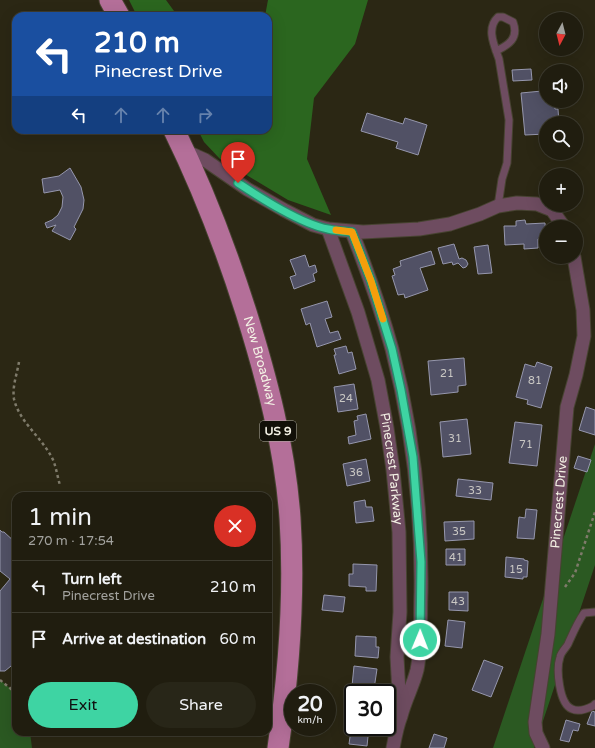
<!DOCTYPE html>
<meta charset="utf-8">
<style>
:root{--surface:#201d0f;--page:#282618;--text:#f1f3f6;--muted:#a2a29e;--line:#3d3b2f;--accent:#3ed4a3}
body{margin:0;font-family:"Varela Round",sans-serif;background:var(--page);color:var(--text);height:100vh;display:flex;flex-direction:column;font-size:15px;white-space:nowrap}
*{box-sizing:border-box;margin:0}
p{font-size:13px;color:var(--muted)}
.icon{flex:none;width:22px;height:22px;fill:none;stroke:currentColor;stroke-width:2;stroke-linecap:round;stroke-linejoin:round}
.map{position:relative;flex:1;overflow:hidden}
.sheet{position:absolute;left:12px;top:492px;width:260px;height:244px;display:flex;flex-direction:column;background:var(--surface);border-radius:12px;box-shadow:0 4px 16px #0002,0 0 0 1px var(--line)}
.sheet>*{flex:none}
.guide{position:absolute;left:12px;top:12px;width:260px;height:122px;border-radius:12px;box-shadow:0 4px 16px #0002,0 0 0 1px var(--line);background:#1a4fa0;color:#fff;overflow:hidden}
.needle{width:26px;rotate:187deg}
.tools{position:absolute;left:539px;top:12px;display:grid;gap:8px}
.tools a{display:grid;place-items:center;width:44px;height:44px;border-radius:50%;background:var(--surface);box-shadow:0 4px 16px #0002,0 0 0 1px var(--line);font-size:20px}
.speed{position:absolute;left:284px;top:684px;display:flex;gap:8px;font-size:20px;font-weight:700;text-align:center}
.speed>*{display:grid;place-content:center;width:52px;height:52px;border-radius:50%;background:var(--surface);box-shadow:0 4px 16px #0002,0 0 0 1px var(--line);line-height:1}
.speed small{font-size:10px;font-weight:400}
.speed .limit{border:2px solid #111;border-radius:6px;background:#fff;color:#111}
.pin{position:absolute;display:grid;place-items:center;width:34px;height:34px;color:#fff;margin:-41px -17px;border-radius:50% 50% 50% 0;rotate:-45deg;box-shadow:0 0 4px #0007}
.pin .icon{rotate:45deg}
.me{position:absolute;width:44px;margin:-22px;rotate:1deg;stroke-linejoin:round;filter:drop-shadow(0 0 3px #0008)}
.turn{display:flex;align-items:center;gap:14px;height:84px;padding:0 16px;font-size:18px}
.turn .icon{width:52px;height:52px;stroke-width:2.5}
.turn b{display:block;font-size:28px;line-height:34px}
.lanes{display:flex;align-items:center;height:38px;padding:0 16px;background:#0003;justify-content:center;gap:20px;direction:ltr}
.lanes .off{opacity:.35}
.round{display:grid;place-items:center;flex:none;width:42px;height:42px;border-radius:21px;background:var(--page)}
.head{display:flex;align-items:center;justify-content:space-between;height:68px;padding:0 16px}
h1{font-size:24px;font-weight:600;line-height:30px}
.primary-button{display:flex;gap:8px;margin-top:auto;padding:8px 16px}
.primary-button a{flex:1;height:46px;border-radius:24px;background:var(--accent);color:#111;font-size:16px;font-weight:600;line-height:46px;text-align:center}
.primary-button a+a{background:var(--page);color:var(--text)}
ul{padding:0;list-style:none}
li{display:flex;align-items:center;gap:12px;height:52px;padding:0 16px;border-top:1px solid var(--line)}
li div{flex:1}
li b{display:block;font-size:15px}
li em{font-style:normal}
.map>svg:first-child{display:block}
</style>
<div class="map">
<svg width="595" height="748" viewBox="0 0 595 748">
<rect width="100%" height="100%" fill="#2b2714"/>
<!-- green -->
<path fill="#2b5922" d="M595 444V565L534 748H493Z
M0 680 16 693V732H30L32 748H0Z"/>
<!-- forest -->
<path fill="#2b661f" d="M129 0H166L174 11 184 16H137Z
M268 0H368L355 44 314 98 307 159 331 215 288 200 220 159 204 142 198 130H268V16H265Z"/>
<!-- building -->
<path fill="#515165" stroke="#9697ad" d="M531 69 532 80 513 81 512 70Z
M542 91H546V101H554L555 109H558L559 123H546V134L525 135 521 93Z
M367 113 403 124 405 118 427 125 418 155 396 148 398 142 361 131Z
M70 168 81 187 84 200 83 209 74 227 76 229 70 240 52 231 56 225 47 228 45 223 52 220 58 215 62 207 63 197 60 190 44 193 42 179 59 176Z
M525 220 526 224 545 223 546 238 538 239V248L524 249V244L505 245 504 226H516V221Z
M454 244 459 259 462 258 466 260 468 264 466 267 463 268 458 263 453 265 452 262 443 264 438 248Z
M488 245 492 273 478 274 474 247Z
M431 251 435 264 420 268 428 290 405 298 404 294 398 295 392 276 395 275 393 269 401 266 400 261Z
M305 255 309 267 315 265 317 272 313 274 315 281 294 289 290 277 296 275 290 260Z
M327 301 332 317 325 319 330 333 338 331 341 339 317 347 310 323 306 325 301 309Z
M346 346 348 353 352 352 356 369 339 374 334 355H336L334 349Z
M464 358 466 385 458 386V392L431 395 428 361Z
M537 362 552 367 541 408 527 404 528 400 516 397 525 364 535 367Z
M354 384 358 409 338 412 334 387Z
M586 407 595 410V435L579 430Z
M366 414 371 439 349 444 348 437 356 435 354 421 358 420 357 416Z
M467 419 471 454 443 457 440 422Z
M515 422 542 425 537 466 509 463Z
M578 456 591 460 587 472 574 468Z
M366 459 370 481 347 486 343 464Z
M458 479 493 483 491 500 456 496Z
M365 500 366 507H372L374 521 356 523 354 502Z
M526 509 537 510 534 539 517 538 519 517 525 518Z
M474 521V539L445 541 444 522Z
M0 530 2 532H4L16 543V667L14 669 11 666 5 671H0V591L10 579 0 571Z
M446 549H465V565H446Z
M506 557 524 559V560L528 561 527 577H523V579L505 577Z
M353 564 377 565 376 591H366V587L349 586V574H353Z
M449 592H468V611L449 610Z
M324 595 345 597 343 612 322 610Z
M448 620 465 622 462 648 445 646Z
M356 636 376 637V647H379L378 658 355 656Z
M484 660 503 667 491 697 472 690Z
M354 666 377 669 374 689 352 686Z
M592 711 595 712V726L587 724Z
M566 720 580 724 578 731 573 730 569 742 560 740Z
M352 723 353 727H369L367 746 349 744Z
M434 734 447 738 444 748H429Z"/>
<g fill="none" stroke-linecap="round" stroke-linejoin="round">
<!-- service casing -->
<g stroke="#474331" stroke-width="9">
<path id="service" d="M496 51C509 45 519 38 513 22L503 17H498C486 28 494 45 499 59L509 120 507 163 502 179 498 206
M595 612 584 613C577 623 573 633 568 644 566 648 561 652 560 657 556 669 559 704 572 709 578 712 587 709 593 706L595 704"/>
</g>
<!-- minor casing -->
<g stroke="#474331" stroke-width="15">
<g id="minor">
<path d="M185 151 205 160 247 189 284 210 313 225 328 229 363 232 419 229 450 224 480 214 498 206 517 203 537 204 552 210 564 227"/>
<path id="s1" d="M328 229 358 312 378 380 387 428 393 470 399 532 400 612 397 657 400 712"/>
<path d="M352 232C367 270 381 309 392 349 412 427 422 511 421 592 420 617 422 645 417 670 413 686 405 700 401 716 397 726 395 737 393 748"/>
<path id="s2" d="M543 748 536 733 535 722 548 634 567 407 576 375 584 336 583 310 574 257"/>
</g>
</g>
<!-- primary casing -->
<g stroke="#474331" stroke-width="23">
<g id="primary">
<path d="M110 0 119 16"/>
<path id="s3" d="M174 130C203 189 226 249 246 312 267 379 285 448 290 518 295 594 289 672 278 748"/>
</g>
</g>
<!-- path -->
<path stroke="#7f7b6b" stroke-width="2.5" stroke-dasharray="3 3" stroke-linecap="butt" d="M19 362C17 374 12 387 14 399 19 421 40 436 51 456 56 464 57 476 60 485
M99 496H114
M565 587 575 573 595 512
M0 680 16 693"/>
<!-- service -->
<use href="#service" stroke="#6e4c60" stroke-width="7"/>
<!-- minor -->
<use href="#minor" stroke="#6e4c60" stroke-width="13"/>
<!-- primary -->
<use href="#primary" stroke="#b46f99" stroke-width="21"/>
</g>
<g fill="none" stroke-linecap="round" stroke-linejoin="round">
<!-- route casing -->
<g stroke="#288a6a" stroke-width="10">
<path id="route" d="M238 183C261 198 301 224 328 229 336 231 344 231 352 232L371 281 392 349 401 390 413 457 421 562 420 640"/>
</g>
<!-- route -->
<use href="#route" stroke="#3ed4a3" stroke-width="7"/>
<!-- slow -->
<path stroke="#f59e0b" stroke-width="7" d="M336 230 352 232 371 281 383 319"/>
</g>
<g text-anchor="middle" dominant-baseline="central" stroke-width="4" stroke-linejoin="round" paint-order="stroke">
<!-- number labels -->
<g font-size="11" fill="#cac8c4">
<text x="447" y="373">21</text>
<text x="535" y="380">81</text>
<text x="346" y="398">24</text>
<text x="455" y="438">31</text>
<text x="526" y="444">71</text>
<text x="356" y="472">36</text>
<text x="475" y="490">33</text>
<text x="459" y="531">35</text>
<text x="456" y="557">41</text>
<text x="516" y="569">15</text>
<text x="458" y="601">43</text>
</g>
<!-- shield labels -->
<rect fill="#121008" stroke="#b0ada2" stroke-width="1" x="260" y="421" width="36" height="20" rx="3"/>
<g font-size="12" font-weight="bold" fill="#f3f0e4">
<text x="278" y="431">US 9</text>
</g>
<!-- street labels -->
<g font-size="13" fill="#f3f0e4" stroke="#121008">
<text stroke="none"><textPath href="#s3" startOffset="247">New Broadway</textPath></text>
<text stroke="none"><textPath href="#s1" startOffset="249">Pinecrest Parkway</textPath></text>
<text stroke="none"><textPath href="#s2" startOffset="249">Pinecrest Drive</textPath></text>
</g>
</g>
</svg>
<div class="tools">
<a><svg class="needle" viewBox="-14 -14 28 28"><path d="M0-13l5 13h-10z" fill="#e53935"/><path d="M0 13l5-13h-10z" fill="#a2a29e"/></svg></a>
<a><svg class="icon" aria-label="sound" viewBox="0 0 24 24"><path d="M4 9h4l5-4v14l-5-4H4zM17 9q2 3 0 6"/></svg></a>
<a><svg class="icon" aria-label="search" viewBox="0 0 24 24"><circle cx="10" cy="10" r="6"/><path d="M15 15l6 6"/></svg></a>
<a>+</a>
<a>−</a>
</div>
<div class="speed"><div>20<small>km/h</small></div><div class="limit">30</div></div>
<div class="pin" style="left:238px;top:183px;background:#d93025"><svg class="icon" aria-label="arrive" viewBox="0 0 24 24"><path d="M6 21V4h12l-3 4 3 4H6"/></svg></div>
<svg class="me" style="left:420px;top:640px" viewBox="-20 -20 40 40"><circle r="17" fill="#3ed4a3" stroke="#fff" stroke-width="3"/><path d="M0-11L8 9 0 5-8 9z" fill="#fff"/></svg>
<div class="guide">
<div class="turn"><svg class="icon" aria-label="left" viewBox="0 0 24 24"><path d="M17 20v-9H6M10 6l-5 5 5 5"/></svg><div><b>210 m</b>Pinecrest Drive</div></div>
<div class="lanes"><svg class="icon" aria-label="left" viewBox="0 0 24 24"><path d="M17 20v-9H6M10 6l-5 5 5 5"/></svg><svg class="icon off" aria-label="ahead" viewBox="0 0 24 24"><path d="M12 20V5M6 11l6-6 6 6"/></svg><svg class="icon off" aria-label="ahead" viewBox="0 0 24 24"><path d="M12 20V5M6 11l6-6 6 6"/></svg><svg class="icon off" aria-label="right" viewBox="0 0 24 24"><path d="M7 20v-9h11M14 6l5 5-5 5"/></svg></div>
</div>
<section class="sheet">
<div class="head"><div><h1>1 min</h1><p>270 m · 17:54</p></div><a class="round" style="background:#d93025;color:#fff"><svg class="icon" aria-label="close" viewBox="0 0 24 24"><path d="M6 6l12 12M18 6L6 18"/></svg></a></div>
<ul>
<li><svg class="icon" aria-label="left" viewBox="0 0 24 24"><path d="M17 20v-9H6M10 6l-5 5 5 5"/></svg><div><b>Turn left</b><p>Pinecrest Drive</p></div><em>210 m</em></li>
<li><svg class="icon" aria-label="arrive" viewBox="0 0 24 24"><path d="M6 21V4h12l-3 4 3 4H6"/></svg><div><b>Arrive at destination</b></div><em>60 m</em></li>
</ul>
<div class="primary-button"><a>Exit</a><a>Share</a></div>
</section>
</div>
